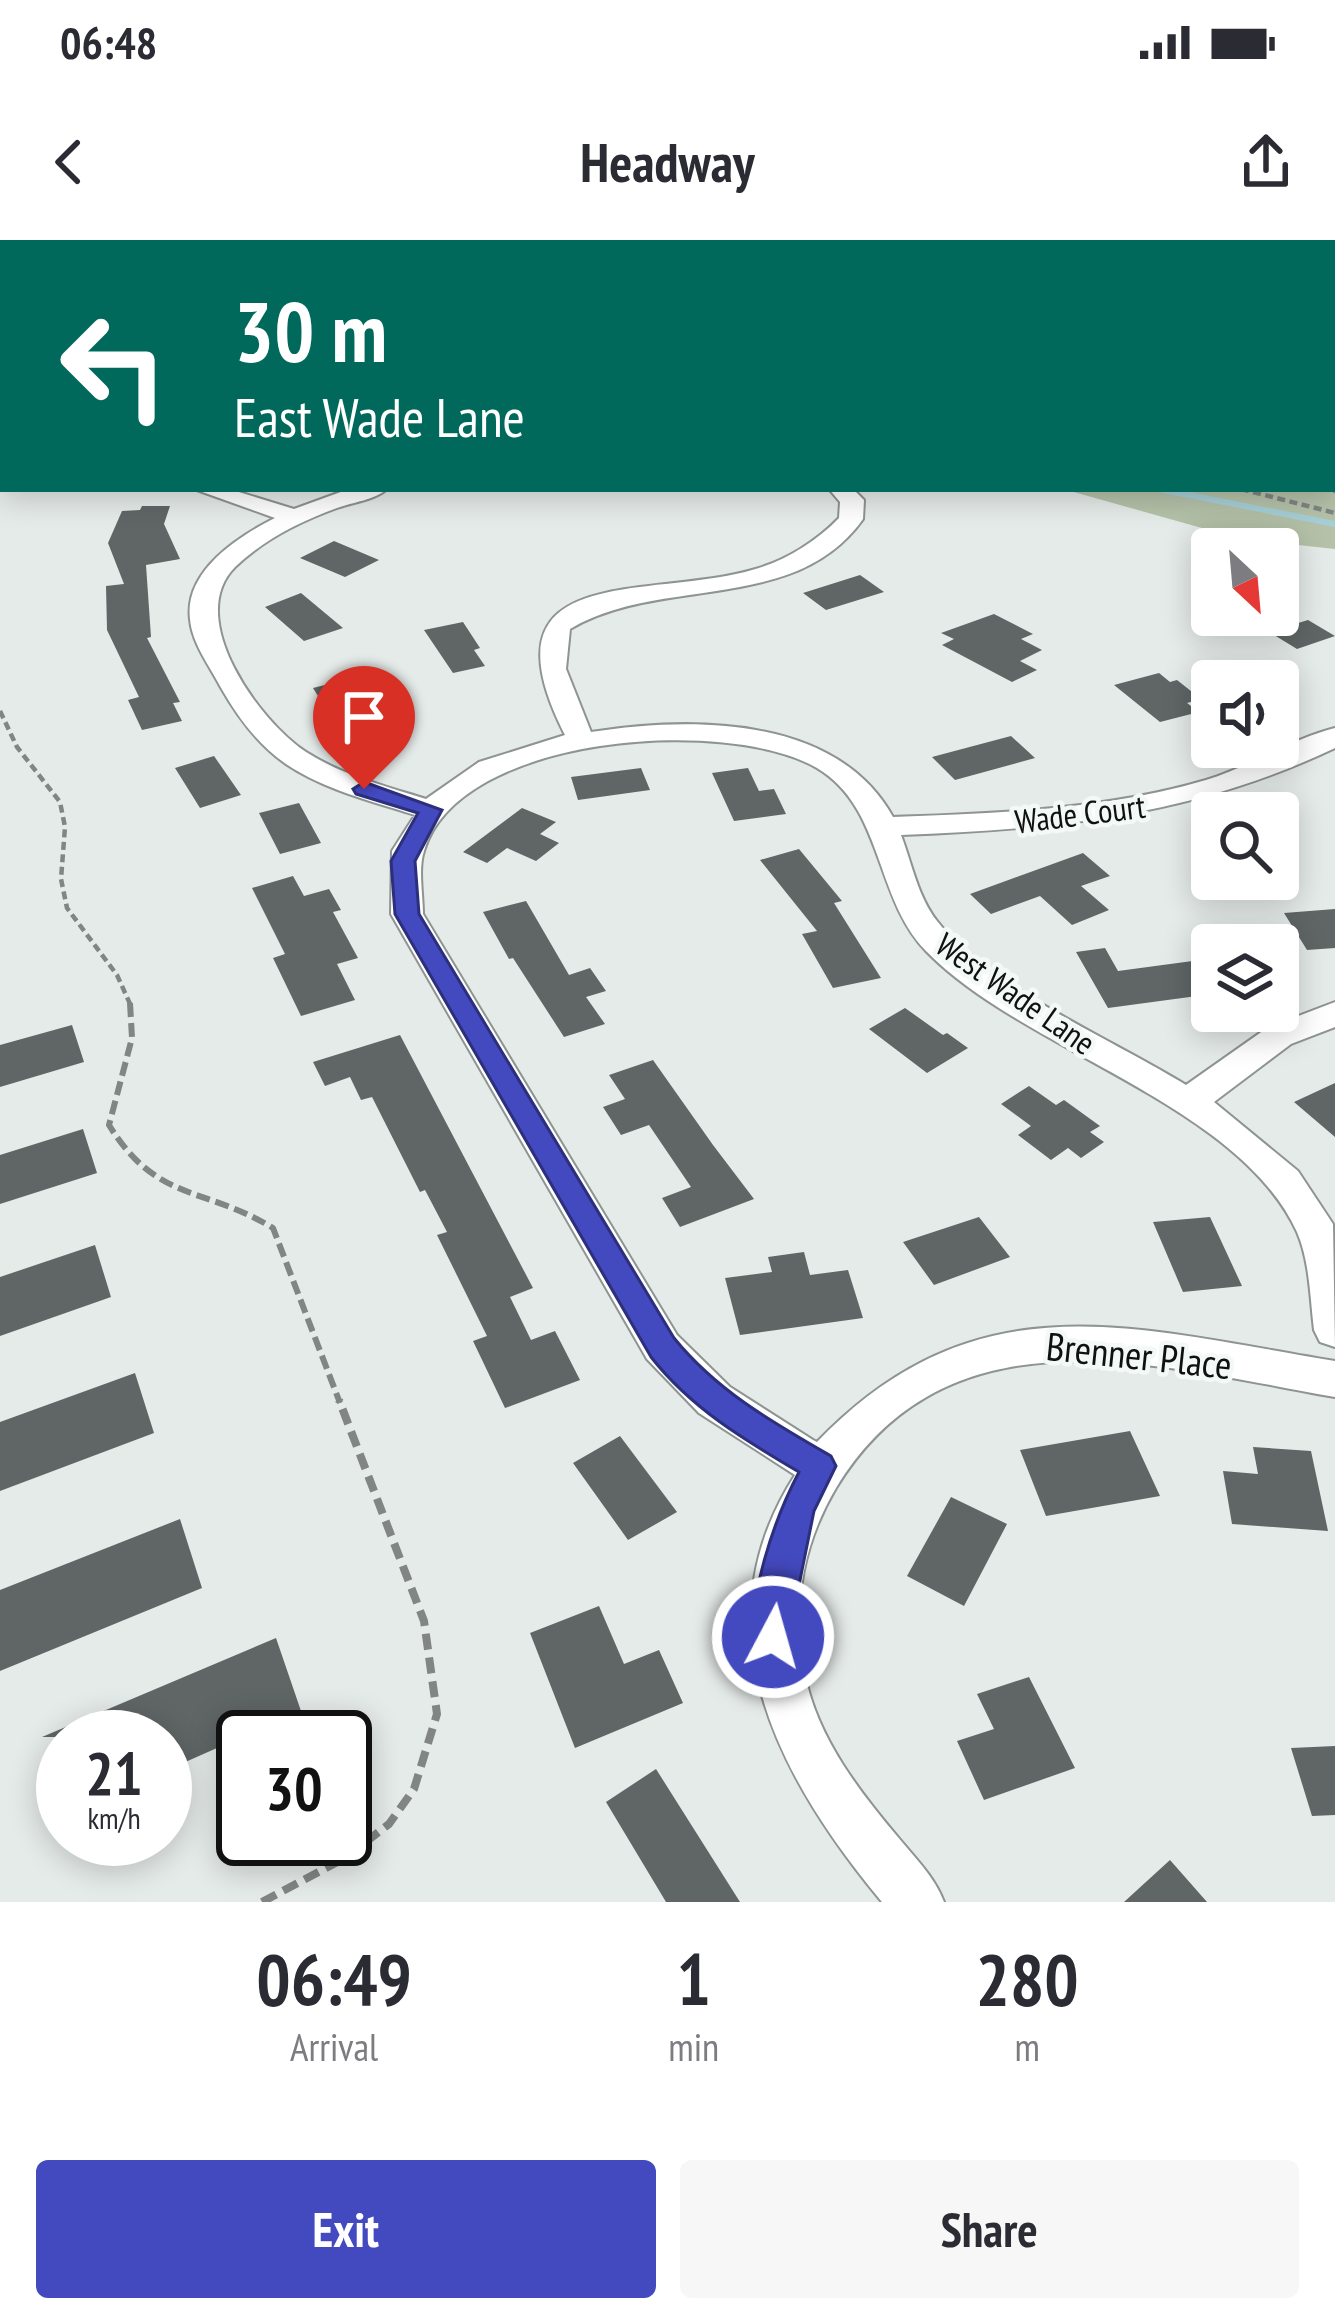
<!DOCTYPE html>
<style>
:root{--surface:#fff;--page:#f7f7f7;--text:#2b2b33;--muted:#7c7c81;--accent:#4349be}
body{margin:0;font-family:"PT Sans Narrow",sans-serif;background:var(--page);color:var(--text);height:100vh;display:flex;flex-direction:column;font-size:45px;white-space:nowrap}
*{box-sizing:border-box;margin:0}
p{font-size:39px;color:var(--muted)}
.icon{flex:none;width:66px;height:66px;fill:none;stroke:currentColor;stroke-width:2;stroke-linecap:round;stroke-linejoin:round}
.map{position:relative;height:1662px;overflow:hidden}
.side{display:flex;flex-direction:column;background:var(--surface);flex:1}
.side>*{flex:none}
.banner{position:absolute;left:0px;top:0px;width:1335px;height:252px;box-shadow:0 6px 30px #0003;background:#00695c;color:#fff;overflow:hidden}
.needle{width:78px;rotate:154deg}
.controls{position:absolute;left:1191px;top:288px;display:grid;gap:24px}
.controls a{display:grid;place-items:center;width:108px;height:108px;border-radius:12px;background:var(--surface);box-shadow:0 6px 30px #0003;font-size:60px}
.speed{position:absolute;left:36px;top:1470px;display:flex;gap:24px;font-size:60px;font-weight:700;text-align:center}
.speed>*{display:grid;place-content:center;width:156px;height:156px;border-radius:50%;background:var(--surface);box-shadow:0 6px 30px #0003;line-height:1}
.speed small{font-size:30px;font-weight:400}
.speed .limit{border:6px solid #111;border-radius:18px;background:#fff;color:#111}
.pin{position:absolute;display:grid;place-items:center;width:102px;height:102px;color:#fff;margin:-123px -51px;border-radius:50% 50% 50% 0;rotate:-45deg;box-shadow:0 0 12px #0007}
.pin .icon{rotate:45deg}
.me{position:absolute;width:132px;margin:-66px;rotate:6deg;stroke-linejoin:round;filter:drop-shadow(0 0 9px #0008)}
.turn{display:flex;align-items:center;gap:42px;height:252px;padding:0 36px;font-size:54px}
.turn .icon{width:156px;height:156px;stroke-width:2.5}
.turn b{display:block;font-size:84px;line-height:102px}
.eta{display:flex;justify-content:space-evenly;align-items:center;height:204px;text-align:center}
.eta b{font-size:72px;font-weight:600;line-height:84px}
.primary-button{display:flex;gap:24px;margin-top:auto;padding:24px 36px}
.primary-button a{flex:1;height:138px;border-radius:12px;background:var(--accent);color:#fff;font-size:48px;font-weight:600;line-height:138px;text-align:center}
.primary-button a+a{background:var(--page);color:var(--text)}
.status{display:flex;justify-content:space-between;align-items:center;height:84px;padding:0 60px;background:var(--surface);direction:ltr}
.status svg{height:33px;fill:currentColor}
header{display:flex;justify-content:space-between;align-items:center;height:156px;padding:0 36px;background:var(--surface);font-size:54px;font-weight:600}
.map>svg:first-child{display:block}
</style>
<div class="status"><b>06:48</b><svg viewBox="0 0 49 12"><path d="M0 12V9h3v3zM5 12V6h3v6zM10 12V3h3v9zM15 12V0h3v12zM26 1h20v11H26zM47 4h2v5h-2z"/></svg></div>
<header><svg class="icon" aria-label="back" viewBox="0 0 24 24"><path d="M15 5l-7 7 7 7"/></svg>Headway<svg class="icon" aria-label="share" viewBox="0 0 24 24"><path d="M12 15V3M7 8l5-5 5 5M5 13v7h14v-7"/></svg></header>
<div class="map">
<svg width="1335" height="1662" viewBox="0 0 1335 1662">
<rect width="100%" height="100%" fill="#e5ebe9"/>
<!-- green -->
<path fill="#b5c2a9" d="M0 0H1335V309L1241 299 1063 249H1332V3H3L0 131Z"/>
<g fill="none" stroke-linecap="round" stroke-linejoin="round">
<!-- stream -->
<path stroke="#a7cfd7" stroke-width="6" d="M1159 249 1335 284"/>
</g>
<!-- building -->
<path fill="#5f6665" d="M142 266H170L164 284 180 319 146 325 151 397 147 398 180 462 173 463 182 481 142 490 128 460 139 457 107 390 106 346 124 344 108 303 122 271 140 270Z
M334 301 379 320 345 337 300 318Z
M860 335 884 352 826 370 803 353Z
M301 353 343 388 304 401 265 367Z
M994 374 1033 394 1021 399 1042 410 1020 421 1037 430 1012 442 942 405 954 399 941 393Z
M1308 380 1335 396 1297 409 1269 392Z
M463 382 480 408 474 410 485 426 453 433 424 390Z
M1159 433 1170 442 1177 440 1201 459 1187 463 1199 472 1160 482 1114 445Z
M352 438 373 470 333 480 313 448Z
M1011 496 1035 518 955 540 932 517Z
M214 516 241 555 200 568 175 528Z
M641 528 650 550 578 560 571 537Z
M748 528 759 551 774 549 786 574 734 581 712 533Z
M299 563 321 603 280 614 259 573Z
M522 568 556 582 540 594 559 603 536 621 507 608 487 623 463 612Z
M799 609 842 661 834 663 881 738 833 748 802 694 817 691 760 620Z
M1083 613 1110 636 1081 646 1109 670 1072 685 1040 656 991 674 970 654Z
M293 636 304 656 329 649 341 670 333 672 358 718 337 724 355 760 301 776 273 718 285 714 252 648Z
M526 661 569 735 590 728 606 751 586 757 605 784 564 797 513 718 509 719 483 672Z
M1335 669V708L1307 710 1284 673Z
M1105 708 1118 731 1200 720 1212 738V754L1108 768 1076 712Z
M905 768 943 795 947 793 968 808 927 833 869 789Z
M72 785 84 822 0 847V805Z
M400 795 533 1048 510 1057 531 1100 555 1091 580 1140 505 1168 473 1101 487 1096 437 995 447 992 425 950 420 952 372 857 361 860 350 837 325 846 313 822Z
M653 820 713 905 754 959 680 987 662 958 691 947 649 885 621 895 603 867 625 859 609 835Z
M1335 843V897L1294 862Z
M1029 846 1056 865 1064 860 1100 886 1090 892 1104 902 1081 918 1068 908 1051 920 1018 895 1031 886 1001 864Z
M83 889 97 933 0 964V915Z
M979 977 1010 1017 934 1045 903 1002Z
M1210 977 1242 1046 1183 1052 1153 982Z
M95 1005 111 1057 0 1096V1037Z
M804 1012 810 1035 848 1030 863 1078 740 1095 725 1038 772 1032 768 1017Z
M135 1133 154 1193 0 1251V1182Z
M1130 1191 1160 1256 1046 1276 1020 1210Z
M620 1196 677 1272 628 1300 573 1223Z
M1253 1207 1311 1211 1328 1291 1232 1284 1223 1231 1258 1234Z
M951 1257 1007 1284 964 1366 907 1336Z
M180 1279 202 1348 0 1431V1350Z
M599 1366 624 1424 659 1410 683 1463 575 1508 530 1393Z
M276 1398 301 1471 165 1531V1497H42Z
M1029 1437 1075 1528 984 1560 957 1501 994 1489 977 1454Z
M1335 1506V1575L1312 1576 1291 1508Z
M656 1529 740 1662H666L606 1562Z
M1170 1620 1207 1662H1124Z"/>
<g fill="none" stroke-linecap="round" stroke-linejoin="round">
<!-- service casing -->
<g stroke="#8e9492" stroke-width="22">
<path id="service" d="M310 0 317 3"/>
</g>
<!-- minor casing -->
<g stroke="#8e9492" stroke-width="4">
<path id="minor" d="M194 249H229L294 269 349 249H387C375 260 353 262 337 268 301 281 263 300 235 327 184 378 259 481 306 512 342 535 385 546 426 559L479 522 565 495C476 320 648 360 752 330 785 321 816 302 839 278L840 262 829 249H853L864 260 863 279C795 375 660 335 570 389L566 429 591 492C694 476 837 476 893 577 999 573 1104 570 1206 540 1250 527 1291 499 1335 488V508C1192 576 1057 589 901 595 912 624 918 657 937 681 987 746 1115 801 1186 845L1267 788 1335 762V787L1291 804 1214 862 1298 931 1333 984 1335 1107 1320 1102 1314 1090C1310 1058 1310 1022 1297 992 1237 862 1023 811 926 711 874 657 884 568 817 528 728 476 459 494 424 611 418 628 423 655 423 674L677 1095 730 1147 813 1200 817 1202C977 1036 1133 1088 1335 1121V1157C1162 1127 949 1062 836 1248 801 1307 791 1372 806 1440 819 1499 859 1551 897 1596 915 1618 934 1636 944 1662H882C779 1538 697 1388 795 1235L699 1173 647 1119 391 674 392 611 415 575C371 561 325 550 286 524 257 504 237 476 220 446 209 425 192 403 190 379 184 331 239 296 275 278Z"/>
</g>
<!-- path-far3 -->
<path stroke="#818583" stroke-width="3" stroke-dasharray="6 3" stroke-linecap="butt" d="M483 0 501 3
M1080 0 1090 3
M1234 0 1243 3
M1327 0 1335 2
M192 3 207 0
M420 3 426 0"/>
<!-- path-far2 -->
<path stroke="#818583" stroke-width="4.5" stroke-dasharray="8 4.5" stroke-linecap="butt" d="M1241 249 1335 273
M1321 249 1335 251
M0 471 17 507 60 562 65 587 61 639 67 668 117 735 131 766"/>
<!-- path-far1 -->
<path stroke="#818583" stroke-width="6" stroke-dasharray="14 6" stroke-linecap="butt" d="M130 763 132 798 109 885C157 963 204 946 273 988L340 1163"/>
<!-- path -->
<path stroke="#818583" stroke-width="8" stroke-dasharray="16 8" stroke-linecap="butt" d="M262 1662 345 1618 389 1584 414 1549 437 1474 424 1381 339 1160"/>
<!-- service -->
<use href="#service" stroke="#fff" stroke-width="18"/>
<!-- minor -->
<use href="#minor" fill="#fff" fill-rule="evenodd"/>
</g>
<!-- route -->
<path fill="#4349be" stroke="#2c2f7c" stroke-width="3" d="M364 542 442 570 415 621 419 674 674 1098C717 1151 772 1182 831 1216L836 1226 814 1271 786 1409 773 1415 760 1409C741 1366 778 1272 799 1232 743 1199 691 1168 651 1117L395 674 391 621 418 573 356 554 353 549Z"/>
<g text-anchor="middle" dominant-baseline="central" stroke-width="9" stroke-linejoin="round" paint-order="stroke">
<!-- street labels -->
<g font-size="33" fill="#101211" stroke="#f2f9f6">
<text transform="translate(1080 573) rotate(-7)">Wade Court</text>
<text transform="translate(1016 753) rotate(35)">West Wade Lane</text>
</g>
<!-- near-street labels -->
<g font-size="39" fill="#101211" stroke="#f2f9f6">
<text transform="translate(1139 1115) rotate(6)">Brenner Place</text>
</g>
</g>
</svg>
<div class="controls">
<a><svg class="needle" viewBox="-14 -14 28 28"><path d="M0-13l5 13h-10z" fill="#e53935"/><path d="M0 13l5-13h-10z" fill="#7c7c81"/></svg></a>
<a><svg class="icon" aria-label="sound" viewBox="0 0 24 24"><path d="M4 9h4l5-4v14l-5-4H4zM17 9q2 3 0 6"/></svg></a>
<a><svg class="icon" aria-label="search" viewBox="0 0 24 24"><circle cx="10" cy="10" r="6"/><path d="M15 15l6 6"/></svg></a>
<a><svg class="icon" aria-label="layers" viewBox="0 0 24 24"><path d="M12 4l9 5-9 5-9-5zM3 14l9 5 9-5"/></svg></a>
</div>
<div class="speed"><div>21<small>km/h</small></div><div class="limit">30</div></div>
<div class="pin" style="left:364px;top:549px;background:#d93025"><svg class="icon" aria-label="arrive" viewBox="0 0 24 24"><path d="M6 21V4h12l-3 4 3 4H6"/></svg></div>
<svg class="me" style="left:773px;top:1397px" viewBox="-20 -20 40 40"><circle r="17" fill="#4349be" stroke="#fff" stroke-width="3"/><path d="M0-11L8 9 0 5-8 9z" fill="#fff"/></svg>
<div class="banner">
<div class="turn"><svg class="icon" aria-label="left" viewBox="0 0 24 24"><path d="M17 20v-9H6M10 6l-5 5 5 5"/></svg><div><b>30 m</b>East Wade Lane</div></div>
</div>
</div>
<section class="side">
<div class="eta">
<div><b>06:49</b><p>Arrival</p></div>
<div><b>1</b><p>min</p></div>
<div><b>280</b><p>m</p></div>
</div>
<div class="primary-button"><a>Exit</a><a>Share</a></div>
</section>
